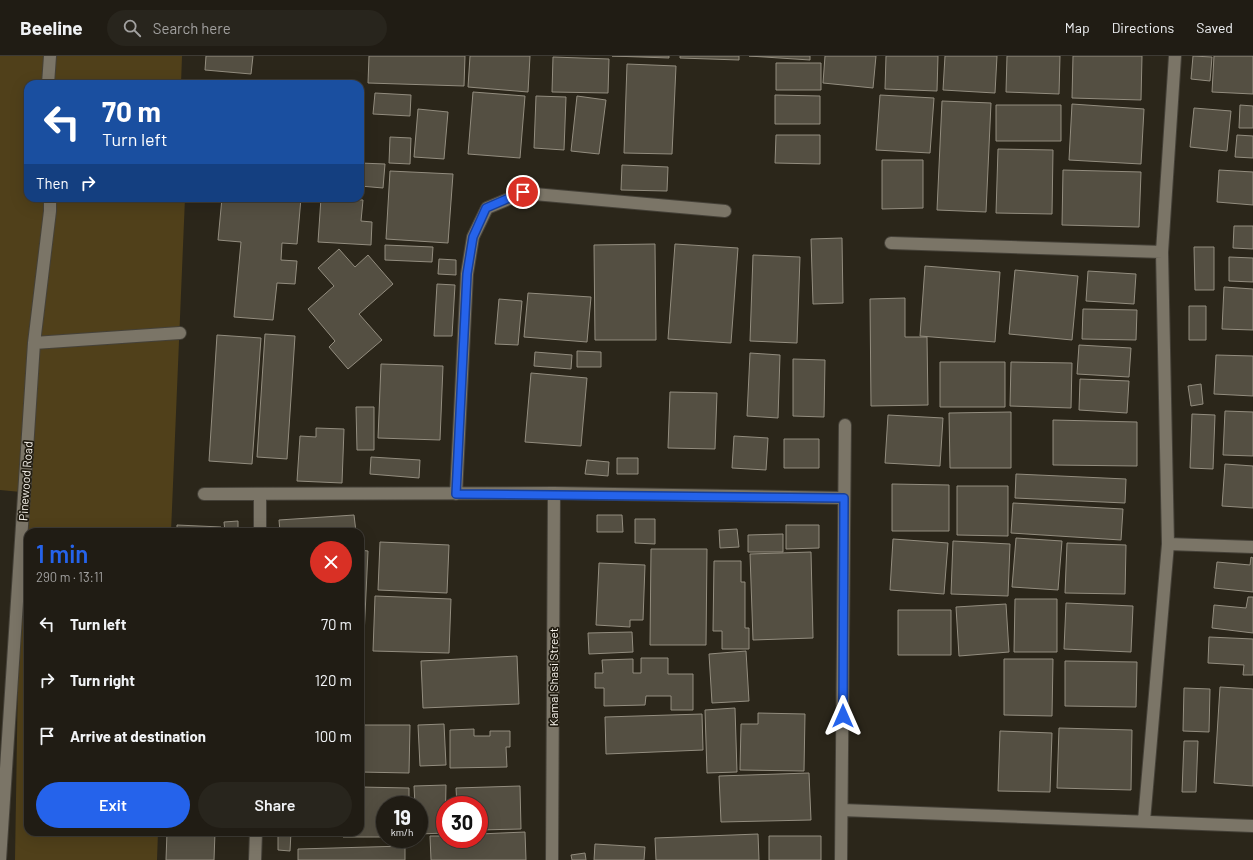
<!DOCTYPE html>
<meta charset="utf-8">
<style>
:root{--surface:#201c14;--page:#28251d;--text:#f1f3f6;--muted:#a2a1a0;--line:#3d3a34;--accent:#2563eb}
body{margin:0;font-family:Barlow,sans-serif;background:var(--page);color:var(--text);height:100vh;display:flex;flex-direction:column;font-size:15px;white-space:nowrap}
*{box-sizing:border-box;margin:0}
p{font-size:13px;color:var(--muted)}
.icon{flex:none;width:22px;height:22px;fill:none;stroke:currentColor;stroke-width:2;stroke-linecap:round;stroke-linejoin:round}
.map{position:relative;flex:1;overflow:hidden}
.drawer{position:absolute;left:24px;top:472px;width:340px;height:308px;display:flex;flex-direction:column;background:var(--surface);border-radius:12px;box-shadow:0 4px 16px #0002,0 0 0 1px var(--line)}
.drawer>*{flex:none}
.hud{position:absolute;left:24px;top:24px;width:340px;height:122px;border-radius:12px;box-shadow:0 4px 16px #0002,0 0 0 1px var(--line);background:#1a4fa0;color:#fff;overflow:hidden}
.speed{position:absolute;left:376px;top:740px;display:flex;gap:8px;font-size:20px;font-weight:700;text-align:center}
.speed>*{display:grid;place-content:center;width:52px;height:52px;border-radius:50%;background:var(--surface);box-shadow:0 4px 16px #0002,0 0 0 1px var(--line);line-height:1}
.speed small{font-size:10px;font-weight:400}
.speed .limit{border:6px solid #d22;background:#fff;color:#111}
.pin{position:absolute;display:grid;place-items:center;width:34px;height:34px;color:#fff;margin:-17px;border:2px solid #fff;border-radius:50%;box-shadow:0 1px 4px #0007}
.me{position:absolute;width:44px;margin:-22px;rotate:0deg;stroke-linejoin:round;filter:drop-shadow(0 0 3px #0008)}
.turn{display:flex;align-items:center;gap:14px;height:84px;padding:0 12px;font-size:18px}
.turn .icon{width:52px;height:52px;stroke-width:2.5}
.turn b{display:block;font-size:28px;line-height:34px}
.then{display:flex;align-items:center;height:38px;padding:0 12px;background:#0003;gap:8px;font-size:15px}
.round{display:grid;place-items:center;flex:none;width:42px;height:42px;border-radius:21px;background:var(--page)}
.summary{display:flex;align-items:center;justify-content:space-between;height:68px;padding:0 12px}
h1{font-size:24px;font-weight:600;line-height:30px;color:var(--accent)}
.button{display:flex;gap:8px;margin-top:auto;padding:8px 12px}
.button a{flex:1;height:46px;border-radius:24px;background:var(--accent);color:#fff;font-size:16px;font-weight:600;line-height:46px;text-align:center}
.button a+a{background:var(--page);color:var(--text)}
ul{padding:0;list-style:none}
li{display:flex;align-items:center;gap:12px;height:56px;padding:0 12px}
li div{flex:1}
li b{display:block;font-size:15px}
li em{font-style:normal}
header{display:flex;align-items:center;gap:24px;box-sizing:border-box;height:56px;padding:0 20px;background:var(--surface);border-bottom:1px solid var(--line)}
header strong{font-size:19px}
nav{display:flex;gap:22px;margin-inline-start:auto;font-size:14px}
.search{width:280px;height:36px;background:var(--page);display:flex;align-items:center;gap:10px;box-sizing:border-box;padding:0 14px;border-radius:22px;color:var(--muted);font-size:15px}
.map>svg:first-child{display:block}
</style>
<header>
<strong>Beeline</strong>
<div class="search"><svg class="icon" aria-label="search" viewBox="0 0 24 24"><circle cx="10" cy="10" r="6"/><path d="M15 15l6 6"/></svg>Search here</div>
<nav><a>Map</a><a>Directions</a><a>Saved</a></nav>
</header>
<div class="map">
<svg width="1253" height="804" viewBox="0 0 1253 804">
<rect width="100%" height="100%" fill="#2b261a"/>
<!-- green -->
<path fill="#50401a" d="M0 0H182L181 28H28V142H185L171 476H28V776H158L157 804H15L21 436 0 434Z"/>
<!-- building -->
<path fill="#544f42" stroke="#938d7f" d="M206 0H253L251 18 205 14Z
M369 0H465L464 30 368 27Z
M470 0H530L528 36 468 31Z
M612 0H669V2Z
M680 0H739V4L680 2Z
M749 0H810V4Z
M825 0H876L873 32 823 27Z
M886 0H938L937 35 885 33Z
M945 0H997L995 37 943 34Z
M1007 0H1060L1059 38 1006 36Z
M1073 0H1142L1141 44 1072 42Z
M1193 0 1212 1 1210 25 1191 23Z
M1214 0H1253V38L1212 36Z
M553 1 609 3 608 37 552 36Z
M776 7H821V34H776Z
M627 8 676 10 672 98 624 97Z
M473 36 525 40 520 102 468 98Z
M375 37 411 39 410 60 373 58Z
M775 39 820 40V68H775Z
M880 39 934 42 930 97 876 94Z
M536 40 566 41 564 94 534 92Z
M577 40 606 44 599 98 571 95Z
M942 45 991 47 986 156 937 154Z
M1072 48 1144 53 1141 108 1069 104Z
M996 49H1061V85H996Z
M1240 49 1253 50V72H1239Z
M1194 52 1231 55 1227 95 1190 91Z
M418 53 448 56 444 103 414 101Z
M776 79H820V108L775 107Z
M1237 79 1253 80V102L1235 101Z
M390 81 411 82 410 108 389 107Z
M998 93 1053 94 1052 158 996 157Z
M882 104H923V152L882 153Z
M360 107 385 108 383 132 360 130Z
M622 109 668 111 667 135 621 134Z
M1063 114 1141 116 1139 171 1062 169Z
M1219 114 1253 116V149L1217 146Z
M390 115 453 118 448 187 386 183Z
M222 142H301L297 188 282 187 281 204 297 205 295 228 277 227 273 264 234 261 241 186 218 184Z
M321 142 363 144 361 165 372 166 371 189 318 186Z
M1234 170H1253V193L1233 192Z
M842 182 843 247 813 248 811 183Z
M655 188 656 284H595L594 189Z
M675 188 738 192 731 287 668 283Z
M385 189 433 191 432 206 385 204Z
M1194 191H1214V234H1195Z
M339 193 355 211 368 199 393 228 359 258 382 284 348 313 329 291 335 285 308 253 334 230 318 212Z
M753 199 800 201 797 287 750 285Z
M1229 201 1253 202V226L1229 225Z
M439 203 456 204V219L438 218Z
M925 210 1000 216 995 286 920 280Z
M1015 214 1078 220 1072 284 1009 278Z
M1088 215 1136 218 1134 248 1086 245Z
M437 228 455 229 452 280H434Z
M1224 231 1253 233V274L1222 273Z
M528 237 591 241 587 286 524 281Z
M905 242V281H927L928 349 871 350 870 243Z
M499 243 522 245 518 289 495 288Z
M1189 250H1206V284H1189Z
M1083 253 1137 254 1136 284 1082 283Z
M265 278 295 280 287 403 257 401Z
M217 279 261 282 252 408 209 405Z
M1079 289 1131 292 1129 321 1077 318Z
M577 295 601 296V311H577Z
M535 296 572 299 571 313 534 310Z
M750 297 780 299 778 362 747 360Z
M1216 299 1253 300V340L1214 338Z
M793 303 825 304 824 361 793 360Z
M940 306H1005V351H940Z
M1011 306 1072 307 1071 352 1010 350Z
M381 308 443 310 440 384 378 382Z
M531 317 587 322 581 390 525 386Z
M1080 323 1129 325 1127 357 1079 354Z
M1201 328 1203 348 1191 350 1188 330Z
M670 336 717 337 715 393 668 392Z
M356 351H374V394H357Z
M1225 355 1253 356V400L1223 399Z
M1011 356V412H950L949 357Z
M1192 358 1215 359 1213 413 1190 412Z
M888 359 943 362 940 410 885 407Z
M1053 364 1137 366V410L1053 409Z
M316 372 344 373 342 427 297 425 300 380 316 381Z
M734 380 768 382 766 414 732 412Z
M784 383H819V412H784Z
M371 401 420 404 419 422 370 418Z
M617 402H638V418H617Z
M587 404 609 406 608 420 585 418Z
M1225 408 1253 410V452L1222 450Z
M1016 418 1126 423 1125 447 1015 442Z
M892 428 949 429V475H892Z
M957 430H1008V480L957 479Z
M1013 447 1123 453 1121 484 1011 477Z
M354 459 356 476H280L279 464Z
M597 459H622L623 476H597Z
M635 463H655V488L635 487Z
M238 465V476H225L224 466Z
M177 469 221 471 220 476H177Z
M786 469H819V492L786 493Z
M737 473 739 491 720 492 719 474Z
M783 478V496H748V479Z
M1016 482 1062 485 1058 534 1012 531Z
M893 483 948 487 944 538 890 534Z
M953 485 1010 488 1008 540 951 538Z
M380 486 449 489 447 537 378 534Z
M1067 487 1126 489 1125 538 1065 537Z
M651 493H707L706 589H650Z
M360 494 368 495 363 601 360 600Z
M811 496 813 582 753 584 750 498Z
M1251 501 1253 502V536L1214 532 1217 506 1250 509Z
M714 505H741V526H745V572H749V593H722V575H713Z
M599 507 645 509 643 564H630V571L596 569Z
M375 540 451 543 449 597 373 595Z
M1248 541H1253V577L1212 572 1214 549 1246 552Z
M1015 543H1057V596H1014Z
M1066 547 1133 550 1131 596 1064 593Z
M1006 548 1009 596 959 600 956 551Z
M898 554H951V599H898Z
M632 576 633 596 589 598 588 577Z
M1209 581 1253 583V619H1243L1244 609 1208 607Z
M746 595 749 645 712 647 709 598Z
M517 600 519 648 423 652 421 605Z
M641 602H668V618H693V654H671V640H646L645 649 604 650V632H595V617H603L602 604 633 603V617H641Z
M1004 603H1053L1052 660 1004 659Z
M1065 605 1137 606 1136 651 1065 650Z
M1220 631 1253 633V730L1214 727Z
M1184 632 1210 633 1209 676 1183 675Z
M735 652 737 716 707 717 705 654Z
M758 657 805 658 804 715 740 714 741 668H758Z
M702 658 703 694 606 698 605 661Z
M444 668 446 709 420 710 418 669Z
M360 669H410L409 717 360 716Z
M1059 672 1132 674 1131 734 1057 732Z
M474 673V680H490V675H510V691H506L507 711 450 712V674Z
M1000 675 1052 677 1050 736 998 735Z
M1184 685H1198L1196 736H1182Z
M809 717 811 764 721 766 719 720Z
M446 729 445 777 419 778V749H415L414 730Z
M520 730 521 773 479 774V749H457L456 732Z
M360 731 409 732V749H385V781H343V776H360Z
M167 776H215L214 804H166Z
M278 776H291L290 795 278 794Z
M525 776 526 804H431L430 780H445V783H479V778Z
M758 778 759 804H656L655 782Z
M769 780H821V804H769Z
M595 788 645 791 644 804H594Z
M405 790V804H298V793Z
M585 797 586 804H572L571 799Z"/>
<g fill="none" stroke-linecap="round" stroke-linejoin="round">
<!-- street casing -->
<g stroke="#454138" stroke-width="14">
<path id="street" d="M48 28 50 0
M891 187 1162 196
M34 287 180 277
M204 438 554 437 844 442
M456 438 467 218 473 181 487 152 523 137 725 155
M260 476V439
M1168 488 1162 196 1175 0
M842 754 1253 770
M1144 765 1168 488 1253 491
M0 804 34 287 50 155V142
M255 804 256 776
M552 804 554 437
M841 804 845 369"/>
</g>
<!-- street -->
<use href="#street" stroke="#7b7567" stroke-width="12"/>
</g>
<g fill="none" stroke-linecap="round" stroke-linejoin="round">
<!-- route casing -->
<g stroke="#184099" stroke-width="10">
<path id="route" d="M523 136 486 152 473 181 467 218 456 438 844 442 843 660"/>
</g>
<!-- route -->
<use href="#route" stroke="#2563eb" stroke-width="7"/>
</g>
<g text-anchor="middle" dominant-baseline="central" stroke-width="3.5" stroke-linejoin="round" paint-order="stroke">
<!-- street labels -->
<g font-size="12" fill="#f8f4ed" stroke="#211c11">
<text transform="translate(25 425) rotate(-86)">Pinewood Road</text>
<text transform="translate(553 621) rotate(-90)">Kamal Shasi Street</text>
</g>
</g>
</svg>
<div class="speed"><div>19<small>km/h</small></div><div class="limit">30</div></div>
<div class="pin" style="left:523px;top:136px;background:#d93025"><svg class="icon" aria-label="arrive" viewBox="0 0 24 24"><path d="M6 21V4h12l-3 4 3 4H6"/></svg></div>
<svg class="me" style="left:843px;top:660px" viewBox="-20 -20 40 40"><path d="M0-17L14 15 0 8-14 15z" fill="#2563eb" stroke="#fff" stroke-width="4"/></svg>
<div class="hud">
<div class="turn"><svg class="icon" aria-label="left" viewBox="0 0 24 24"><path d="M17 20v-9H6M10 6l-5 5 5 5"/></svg><div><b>70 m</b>Turn left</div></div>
<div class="then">Then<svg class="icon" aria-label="right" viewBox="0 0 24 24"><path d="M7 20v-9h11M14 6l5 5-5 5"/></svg></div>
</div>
<section class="drawer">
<div class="summary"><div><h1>1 min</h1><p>290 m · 13:11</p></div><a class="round" style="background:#d93025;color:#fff"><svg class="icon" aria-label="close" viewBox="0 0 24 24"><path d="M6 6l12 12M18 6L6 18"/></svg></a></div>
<ul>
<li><svg class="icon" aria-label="left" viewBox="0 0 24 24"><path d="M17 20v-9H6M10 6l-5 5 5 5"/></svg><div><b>Turn left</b></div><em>70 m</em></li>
<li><svg class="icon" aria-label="right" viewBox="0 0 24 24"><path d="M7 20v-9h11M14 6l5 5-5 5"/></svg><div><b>Turn right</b></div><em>120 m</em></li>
<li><svg class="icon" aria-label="arrive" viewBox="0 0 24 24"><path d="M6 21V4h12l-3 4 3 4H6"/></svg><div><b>Arrive at destination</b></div><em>100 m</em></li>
</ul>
<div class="button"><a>Exit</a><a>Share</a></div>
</section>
</div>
